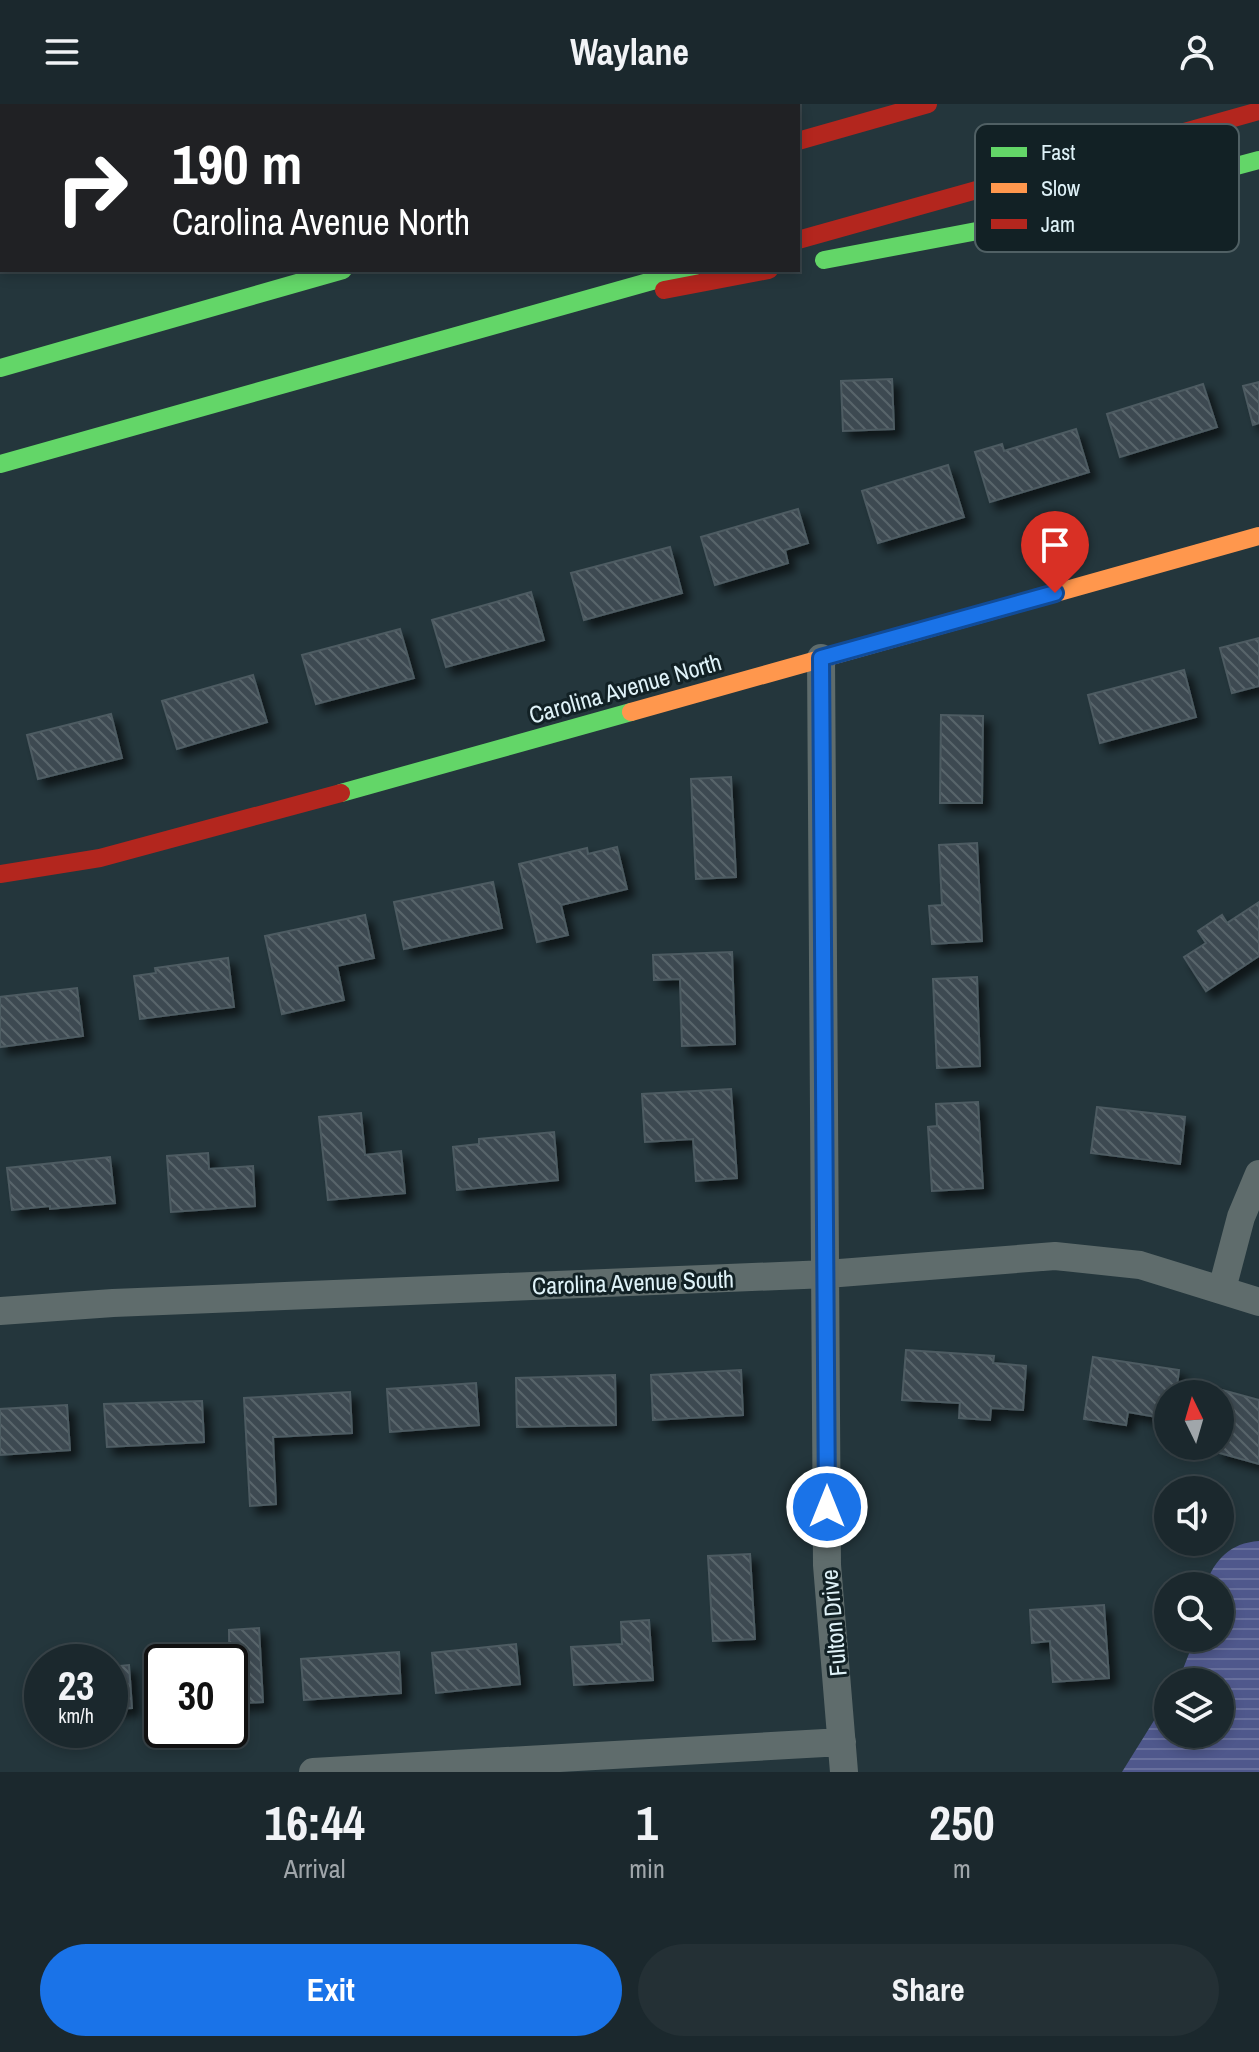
<!DOCTYPE html>
<style>
:root{--surface:#1b282d;--page:#243035;--text:#f1f3f6;--muted:#a0a6aa;--line:#394449;--accent:#1a73e8}
body{margin:0;font-family:"Archivo Narrow",sans-serif;background:var(--page);color:var(--text);height:100vh;display:flex;flex-direction:column;font-size:30px;white-space:nowrap}
*{box-sizing:border-box;margin:0}
p{font-size:26px;color:var(--muted)}
.icon{flex:none;width:44px;height:44px;fill:none;stroke:currentColor;stroke-width:2;stroke-linecap:round;stroke-linejoin:round}
.map{position:relative;height:1668px;overflow:hidden}
.sheet{display:flex;flex-direction:column;background:var(--surface);flex:1}
.sheet>*{flex:none}
.banner{position:absolute;left:0px;top:0px;width:800px;height:168px;box-shadow:0 4px 12px #0003,0 0 0 2px var(--line);background:#202124;color:#fff;overflow:hidden}
.needle{width:52px;rotate:355deg}
.controls{position:absolute;left:1154px;top:1276px;display:grid;gap:16px}
.controls a{display:grid;place-items:center;width:80px;height:80px;border-radius:50%;background:var(--surface);box-shadow:0 4px 12px #0003,0 0 0 2px var(--line);font-size:40px}
.speed{position:absolute;left:24px;top:1540px;display:flex;gap:16px;font-size:40px;font-weight:700;text-align:center}
.speed>*{display:grid;place-content:center;width:104px;height:104px;border-radius:50%;background:var(--surface);box-shadow:0 4px 12px #0003,0 0 0 2px var(--line);line-height:1}
.speed small{font-size:20px;font-weight:400}
.speed .limit{border:4px solid #111;border-radius:12px;background:#fff;color:#111}
.pin{position:absolute;display:grid;place-items:center;width:68px;height:68px;color:#fff;margin:-82px -34px;border-radius:50% 50% 50% 0;rotate:-45deg;box-shadow:0 0 8px #0007}
.pin .icon{rotate:45deg}
.me{position:absolute;width:88px;margin:-44px;rotate:0deg;stroke-linejoin:round;filter:drop-shadow(0 0 6px #0008)}
.turn{display:flex;align-items:center;gap:28px;height:168px;padding:0 40px;font-size:36px}
.turn .icon{width:104px;height:104px;stroke-width:2.5}
.turn b{display:block;font-size:56px;line-height:68px}
.eta{display:flex;justify-content:space-evenly;align-items:center;height:136px;text-align:center}
.eta b{font-size:48px;font-weight:800;line-height:56px}
.primary-button{display:flex;gap:16px;margin-top:auto;padding:16px 40px}
.primary-button a{flex:1;height:92px;border-radius:48px;background:var(--accent);color:#fff;font-size:32px;font-weight:800;line-height:92px;text-align:center}
.primary-button a+a{background:var(--page);color:var(--text)}
header{display:flex;justify-content:space-between;align-items:center;height:104px;padding:0 40px;background:var(--surface);font-size:36px;font-weight:800}
.map>svg:first-child{display:block}
</style>
<header><svg class="icon" aria-label="menu" viewBox="0 0 24 24"><path d="M4 6h16M4 12h16M4 18h16"/></svg>Waylane<svg class="icon" aria-label="person" viewBox="0 0 24 24"><circle cx="12" cy="8" r="4"/><path d="M4 21q1-7 8-7t8 7"/></svg></header>
<div class="map">
<svg width="1259" height="1668" viewBox="0 0 1259 1668">
<defs>
<pattern id="water-rules" width="6" height="5" patternUnits="userSpaceOnUse" patternTransform="scale(2)"><rect width="6" height="5" fill="#4f588c"/><path d="M0 2.5h6" fill="none" stroke="#68709d"/></pattern>
<pattern id="building-back-hatch" width="6" height="6" patternUnits="userSpaceOnUse" patternTransform="scale(2)"><rect width="6" height="6" fill="#3e4a51"/><path d="M-1 5l2 2M0 0l6 6M5-1l2 2" fill="none" stroke="#59656b"/></pattern>
<filter id="shadow"><feDropShadow dx="7" dy="7" stdDeviation="4" flood-color="#0009"/></filter>
</defs>
<rect width="100%" height="100%" fill="#24363c"/>
<!-- water -->
<path fill="url(#water-rules)" d="M1259 1437V1668H1122L1168 1594V1630H1220V1578H1178L1195 1534H1220V1482H1205C1215 1455 1230 1439 1259 1437Z"/>
<!-- building -->
<path fill="url(#building-back-hatch)" stroke="#4e5b62" stroke-width="2" filter="url(#shadow)" d="M892 275 894 325 843 327 841 277Z
M1259 278V319L1253 321 1243 282Z
M1203 280 1217 323 1120 353 1107 310Z
M1076 325 1089 368 990 398 975 348 1002 340 1004 347Z
M948 361 964 413 878 439 862 387Z
M798 405 808 439 785 446 788 459 715 481 701 433Z
M670 443 682 489 584 516 571 469Z
M531 488 544 536 446 563 432 516Z
M400 525 414 574 316 600 302 551Z
M1259 534V582L1232 589 1220 544Z
M1184 566 1196 613 1100 639 1088 591Z
M253 571 267 618 177 645 162 597Z
M111 610 122 654 38 675 27 631Z
M941 611 983 612 982 699H940Z
M731 673 736 773 696 775 691 675Z
M977 739 982 837 932 840 929 802 942 801 939 741Z
M617 743 627 785 561 801 568 831 537 838 519 760 587 744 588 750Z
M493 778 502 824 404 845 394 798Z
M1259 798V852L1206 887 1184 853 1206 839 1198 827 1222 811 1227 819Z
M365 811 374 854 337 862 344 896 282 910 265 832Z
M732 848 735 940 682 942 680 875 654 876 653 851Z
M228 854 234 903 140 915 134 872 156 869 155 864Z
M977 873 980 962 937 964 933 875Z
M77 884 83 932 0 943V893Z
M731 985 737 1074 696 1077 693 1035 645 1038 642 990Z
M978 998 983 1084 932 1087 928 1023 937 1022 936 1000Z
M1097 1003 1185 1013 1180 1060 1091 1049Z
M361 1009 365 1051 401 1047 405 1089 328 1096 319 1013Z
M554 1028 558 1076 457 1086 453 1043 479 1040V1035Z
M208 1049 209 1065 253 1062 255 1102 171 1108 167 1052Z
M110 1053 115 1099 50 1105V1102L12 1106 7 1064Z
M906 1246 994 1252 993 1259 1026 1262 1023 1306 991 1304 990 1316 959 1314 960 1299 902 1296Z
M1093 1253 1179 1266 1176 1290H1168V1315L1128 1308 1126 1321 1084 1315Z
M741 1266 743 1311 653 1316 651 1271Z
M615 1271 616 1321 517 1323 516 1274Z
M476 1279 479 1321 390 1328 387 1285Z
M1211 1283 1259 1296V1360L1216 1348 1225 1319 1220 1318V1290H1209Z
M350 1288 352 1329 273 1333 276 1400 250 1402 244 1294Z
M202 1297 204 1338 107 1343 104 1300Z
M67 1301 70 1346 0 1351V1305Z
M750 1450 755 1535 713 1537 708 1452Z
M1104 1501 1109 1574 1053 1578 1050 1537 1032 1539 1030 1506Z
M649 1516 653 1576 574 1581 571 1543 622 1540 621 1518Z
M259 1524 263 1598 230 1600 229 1526Z
M213 1540 214 1558H177L176 1542Z
M516 1540 520 1580 436 1589 432 1549Z
M101 1547V1558H51L50 1550Z
M399 1548 401 1589 304 1596 301 1555Z
M129 1561 132 1604 110 1605V1563Z"/>
<g fill="none" stroke-linecap="round" stroke-linejoin="round">
<!-- street -->
<path stroke="#5f6c6c" stroke-width="28" d="M821 554 827 1461 844 1668
M1222 1185 1241 1113 1259 1070
M0 1207 113 1199 827 1170 1055 1152 1140 1161 1259 1198
M313 1668 842 1638"/>
<!-- fast -->
<path stroke="#63d668" stroke-width="18" d="M110 2 122 0
M824 156 1035 116 1259 56
M0 264 343 166
M0 360 691 166
M341 689 631 608"/>
<!-- slow -->
<path stroke="#ff974d" stroke-width="18" d="M743 2 750 0
M0 18H2
M631 608 1259 432"/>
<!-- jam -->
<path stroke="#b3261e" stroke-width="18" d="M798 37 928 0
M798 136 1259 7
M664 186 769 166
M0 770 100 754 341 689"/>
</g>
<g fill="none" stroke-linecap="round" stroke-linejoin="round">
<!-- route casing -->
<g stroke="#114b97" stroke-width="20">
<path id="route" d="M827 1403 821 554 1055 489"/>
</g>
<!-- route -->
<use href="#route" stroke="#1a73e8" stroke-width="14"/>
</g>
<g text-anchor="middle" dominant-baseline="central" stroke-width="6" stroke-linejoin="round" paint-order="stroke">
<!-- street labels -->
<g font-size="24" fill="#dff2f8" stroke="#122125">
<text transform="translate(625 584) rotate(-16)">Carolina Avenue North</text>
<text transform="translate(633 1178) rotate(-2)">Carolina Avenue South</text>
<text transform="translate(833 1519) rotate(-95)">Fulton Drive</text>
</g>
</g>
<!-- legend -->
<rect x="975" y="20" width="264" height="128" rx="12" fill="#122125" stroke="#506064" stroke-width="2"/>
<rect x="991" y="43" width="36" height="10" fill="#63d668"/>
<rect x="991" y="79" width="36" height="10" fill="#ff974d"/>
<rect x="991" y="115" width="36" height="10" fill="#b3261e"/>
<g font-size="22" fill="#dff2f8">
<text x="1041" y="56">Fast</text>
<text x="1041" y="92">Slow</text>
<text x="1041" y="128">Jam</text>
</g>
</svg>
<div class="controls">
<a><svg class="needle" viewBox="-14 -14 28 28"><path d="M0-13l5 13h-10z" fill="#e53935"/><path d="M0 13l5-13h-10z" fill="#a0a6aa"/></svg></a>
<a><svg class="icon" aria-label="sound" viewBox="0 0 24 24"><path d="M4 9h4l5-4v14l-5-4H4zM17 9q2 3 0 6"/></svg></a>
<a><svg class="icon" aria-label="search" viewBox="0 0 24 24"><circle cx="10" cy="10" r="6"/><path d="M15 15l6 6"/></svg></a>
<a><svg class="icon" aria-label="layers" viewBox="0 0 24 24"><path d="M12 4l9 5-9 5-9-5zM3 14l9 5 9-5"/></svg></a>
</div>
<div class="speed"><div>23<small>km/h</small></div><div class="limit">30</div></div>
<div class="pin" style="left:1055px;top:489px;background:#d93025"><svg class="icon" aria-label="arrive" viewBox="0 0 24 24"><path d="M6 21V4h12l-3 4 3 4H6"/></svg></div>
<svg class="me" style="left:827px;top:1403px" viewBox="-20 -20 40 40"><circle r="17" fill="#1a73e8" stroke="#fff" stroke-width="3"/><path d="M0-11L8 9 0 5-8 9z" fill="#fff"/></svg>
<div class="banner">
<div class="turn"><svg class="icon" aria-label="right" viewBox="0 0 24 24"><path d="M7 20v-9h11M14 6l5 5-5 5"/></svg><div><b>190 m</b>Carolina Avenue North</div></div>
</div>
</div>
<section class="sheet">
<div class="eta">
<div><b>16:44</b><p>Arrival</p></div>
<div><b>1</b><p>min</p></div>
<div><b>250</b><p>m</p></div>
</div>
<div class="primary-button"><a>Exit</a><a>Share</a></div>
</section>
